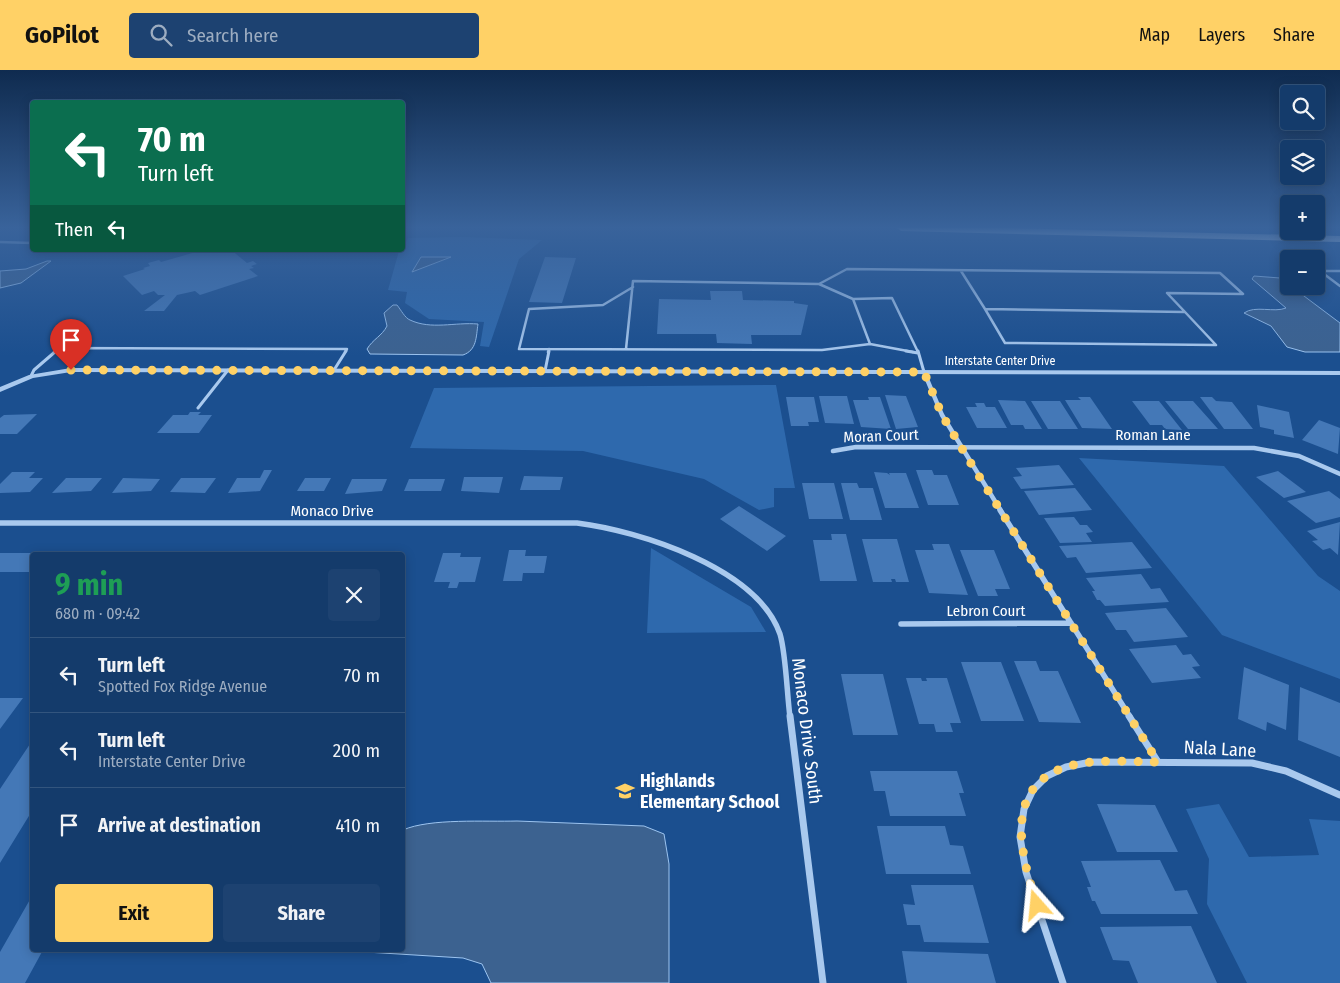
<!DOCTYPE html>
<meta charset="utf-8">
<style>
:root{--surface:#143b6b;--page:#1d4271;--text:#f1f3f6;--muted:#9dadc1;--line:#33557e;--accent:#ffd166}
body{margin:0;font-family:"Fira Sans Condensed",sans-serif;background:var(--page);color:var(--text);height:100vh;display:flex;flex-direction:column;font-size:19px;white-space:nowrap}
*{box-sizing:border-box;margin:0}
p{font-size:16px;color:var(--muted)}
.icon{flex:none;width:28px;height:28px;fill:none;stroke:currentColor;stroke-width:2;stroke-linecap:round;stroke-linejoin:round}
.map{position:relative;flex:1;overflow:hidden}
.side{position:absolute;left:30px;top:482px;width:375px;height:400px;display:flex;flex-direction:column;background:var(--surface);border-radius:5px;box-shadow:0 2px 12px #0003,0 0 0 1px var(--line)}
.side>*{flex:none}
.hud{position:absolute;left:30px;top:30px;width:375px;height:152px;border-radius:5px;box-shadow:0 2px 12px #0003,0 0 0 1px var(--line);background:#0b6e4f;color:#fff;overflow:hidden}
.buttons{position:absolute;left:1280px;top:15px;display:grid;gap:10px}
.buttons a{display:grid;place-items:center;width:45px;height:45px;border-radius:5px;background:var(--surface);box-shadow:0 2px 12px #0003,0 0 0 1px var(--line);font-size:25px}
.pin{position:absolute;display:grid;place-items:center;width:42px;height:42px;color:#fff;margin:-51px -21px;border-radius:50% 50% 50% 0;rotate:-45deg;box-shadow:0 0 5px #0007}
.pin .icon{rotate:45deg}
.me{position:absolute;width:55px;margin:-28px;rotate:342deg;stroke-linejoin:round;filter:drop-shadow(0 0 4px #0008)}
.turn{display:flex;align-items:center;gap:18px;height:105px;padding:0 25px;font-size:22px}
.turn .icon{width:65px;height:65px;stroke-width:2.5}
.turn b{display:block;font-size:35px;line-height:42px}
.then{display:flex;align-items:center;height:48px;padding:0 25px;background:#0003;gap:10px;font-size:19px}
.round{display:grid;place-items:center;flex:none;width:52px;height:52px;border-radius:5px;background:var(--page)}
.headline{display:flex;align-items:center;justify-content:space-between;height:85px;padding:0 25px}
h1{font-size:30px;font-weight:700;line-height:38px;color:#1e9e55}
.action{display:flex;gap:10px;margin-top:auto;padding:10px 25px}
.action a{flex:1;height:58px;border-radius:5px;background:var(--accent);color:#111;font-size:20px;font-weight:700;line-height:58px;text-align:center}
.action a+a{background:var(--page);color:var(--text)}
ul{padding:0;list-style:none}
li{display:flex;align-items:center;gap:15px;height:75px;padding:0 25px;border-top:1px solid var(--line)}
li div{flex:1}
li b{display:block;font-size:19px}
li em{font-style:normal}
header{display:flex;align-items:center;gap:30px;box-sizing:border-box;height:70px;padding:0 25px;background:var(--accent);color:#111}
header strong{font-size:24px}
nav{display:flex;gap:28px;margin-inline-start:auto;font-size:18px}
.search{width:350px;height:45px;background:var(--page);display:flex;align-items:center;gap:12px;box-sizing:border-box;padding:0 18px;border-radius:5px;color:var(--muted);font-size:19px}
.map>svg:first-child{display:block}
</style>
<header>
<strong>GoPilot</strong>
<div class="search"><svg class="icon" aria-label="search" viewBox="0 0 24 24"><circle cx="10" cy="10" r="6"/><path d="M15 15l6 6"/></svg>Search here</div>
<nav><a>Map</a><a>Layers</a><a>Share</a></nav>
</header>
<div class="map">
<svg width="1340" height="913" viewBox="0 0 1340 913">
<rect width="100%" height="100%" fill="#1b4f8f"/>
<!-- green -->
<path fill="#2e69ad" fill-rule="evenodd" d="M462 167 542 170 519 189 489 277 480 276 484 252 429 249 405 233 407 222 388 220 399 181 402 180 408 168ZM421 187 449 188 413 202Z
M776 315 795 418H774V437L759 440 704 409 583 381 410 378 434 318Z
M1079 388 1224 396 1318 506 1340 521V609L1222 565Z
M651 478 751 537 766 562 647 563Z
M1219 734 1249 787 1319 785 1309 749 1340 751V913H1247L1207 834 1209 789 1186 739Z"/>
<!-- water -->
<path fill="#3c6290" stroke="#9cc4f0" d="M421 187H451L412 202Z
M47 191H51L21 213 0 218V201L26 199Z
M1254 206 1280 208 1340 253V282H1305L1287 277 1271 256 1244 243C1255 235 1274 243 1286 238L1252 209Z
M393 235H397C401 240 405 248 410 250 431 260 455 252 478 254 476 267 477 280 463 285L370 284 367 279C373 269 382 266 387 256L384 243Z
M517 751 644 756 664 764 669 794V913H491L482 894 463 888 366 882 364 880H402L403 760C430 748 486 752 517 751Z"/>
<!-- building -->
<path fill="#4478b7" d="M203 180H231L247 193 253 191 257 194 251 196 254 198 249 199 258 206 200 225 195 221 177 225 164 241H144L165 225H158L154 221 142 225 123 206 145 199 143 198 150 196 148 193 159 190 161 192Z
M545 187 576 188 562 233 529 232Z
M710 221H742L743 230 794 231V233L808 235 801 265H751L752 274 717 273 716 264H657L659 229 711 230Z
M885 325 906 326 918 357 896 359Z
M819 326H847L854 354 825 353Z
M786 327H814L819 352H808L809 356H791Z
M868 327H880L891 359 861 357 853 330H869Z
M1078 327H1090L1112 359 1082 358 1065 330H1081Z
M1200 327H1212L1216 331 1232 332 1253 359H1224Z
M998 330 1025 331 1042 359H1025L1023 355H1011Z
M1031 331H1060L1078 359H1048Z
M1132 331H1159L1182 360 1165 359 1162 355H1150Z
M1165 331H1193L1218 359H1188Z
M975 333H984L986 337H995L1007 358H977L966 337H977Z
M1257 335 1289 342 1294 368 1274 364V360L1260 357Z
M190 342H201L198 345H212L199 363H157L173 345H188Z
M37 344 17 364H0V348L4 345Z
M1319 350 1340 358 1338 384 1302 370Z
M1059 395 1074 415 1021 419 1013 407 1022 406 1016 398Z
M264 400H272L260 421 228 423 237 408H260Z
M916 400H932L934 405H947L959 435H928Z
M1278 401 1306 422 1284 428 1256 407Z
M12 402H35L29 408H43L30 422 0 423V414Z
M874 402 887 403 890 405 889 403H906L919 438H885Z
M524 406 563 407 560 420H520Z
M464 407H503L499 423 461 421Z
M66 408H102L91 421 52 423Z
M123 408 160 409 151 421 112 423Z
M181 408H216L205 423 170 422Z
M305 408H331L324 421H297Z
M352 409H387L382 421 345 424Z
M409 409H445L441 421H404Z
M802 413H834L843 449H809Z
M841 413H857L859 418H873L882 450H850Z
M1075 418 1092 440 1039 445 1024 421Z
M1329 421 1340 429V447L1316 453 1287 431Z
M739 436 786 466 767 481 720 449Z
M1074 447 1080 455H1087L1093 462 1086 463 1092 472 1060 473 1044 448Z
M1340 452 1338 485 1330 478 1323 480 1312 471 1318 470 1307 461Z
M831 464H846L857 511H820L813 470H832Z
M862 469H897L909 512H896L895 509H891L892 512H873Z
M1132 472 1152 498 1086 503 1076 487 1067 488 1059 476Z
M932 474H949L968 525 929 523 915 480H934Z
M509 480H526L525 486H547L544 503H523L522 511H503Z
M960 480H994L1010 519H995L998 526H978Z
M0 483H49L47 485H32V502H0Z
M443 483H461L460 487H481L475 512H459L457 518H448L450 512H434Z
M1141 504 1151 519 1160 518 1169 532 1105 536 1100 530H1097L1092 521H1095L1086 508Z
M1166 538 1188 567 1134 572 1126 560H1116L1105 543Z
M1176 575 1183 585 1191 584 1200 596 1192 597 1201 608 1152 613 1129 579Z
M1014 591H1036L1040 601H1058L1081 653 1039 652Z
M961 592H1001L1024 651H981Z
M1244 597 1289 615 1286 660 1267 652 1266 661 1238 649Z
M841 604H883L898 665H853Z
M906 608H921L922 611H927L926 608H947L961 653H950L953 662H936L934 654H919Z
M1300 617 1340 633V687L1298 670Z
M0 628H23L0 659Z
M32 671V741L0 793V719Z
M870 701H957L964 723H959L966 746H890L885 721H874Z
M1097 734 1155 735 1178 782H1117Z
M877 756H945L950 775 963 776 971 804H886Z
M1160 790 1175 821 1187 820 1198 844H1101L1095 831H1092L1087 817H1091L1081 791Z
M911 815H973L989 873 924 872 920 855H907L903 834 915 835Z
M32 826V880H43L25 913H0V882Z
M1191 856 1217 913H1138L1129 891 1113 890 1100 857Z
M902 881 988 884 996 913H907Z"/>
<g fill="none" stroke-linecap="round" stroke-linejoin="round">
<!-- service-far1 -->
<path stroke="#a9c9ee" stroke-width="2.5" d="M0 172 32 173
M961 201 985 239
M1340 201H1320L1340 216
M819 214 847 199 1220 203 1243 224 1167 223 1185 242
M633 217 603 235 529 239 519 279 822 280 870 274
M985 239 1185 242 1216 275 1005 273Z
M626 279 633 211 819 214 853 229
M54 282 59 278 347 279 345 282
M548 282 549 279
M913 282 870 274 853 229 892 228 918 282"/>
<!-- service -->
<path stroke="#a9c9ee" stroke-width="3" d="M906 281 918 283
M918 281 924 302
M334 300 346 281
M545 301 549 281
M31 306 34 300 56 281
M198 338 228 300"/>
<!-- minor-far2 -->
<path stroke="#a9c9ee" stroke-width="4.5" d="M924 302 942 345 1001 441
M833 381 856 377 1254 378 1299 386 1340 404"/>
<!-- minor-far1 -->
<path stroke="#a9c9ee" stroke-width="5.5" d="M1000 440 1130 647
M0 453H577C640 461 757 498 780 564 786 584 787 625 790 647
M901 554 1071 553"/>
<!-- minor -->
<path stroke="#a9c9ee" stroke-width="7" d="M790 646 823 913
M1129 646 1158 692
M1063 913 1026 802 1020 767 1024 739 1033 720 1047 706 1066 697 1091 692 1252 693 1286 701 1340 725"/>
<!-- tertiary -->
<path fill="#a9c9ee" fill-rule="evenodd" d="M71 298 1340 301V305L71 302 33 308 0 322V317L29 305Z"/>
<!-- motorway -->
<path fill="#fff" fill-rule="evenodd" d="M897 158H1005L1340 166V172L901 161Z"/>
</g>
<!-- sky -->
<linearGradient id="sky" x2="0" y2="1"><stop stop-color="#0f2b4f"/><stop offset="0.55" stop-color="#39639b"/><stop offset="1" stop-color="#39639b" stop-opacity="0"/></linearGradient>
<rect width="1340" height="286" fill="url(#sky)"/>
<g fill="none" stroke-linecap="round" stroke-linejoin="round">
<!-- route -->
<path stroke="#ffd166" stroke-width="9" stroke-dasharray="0 16.2" d="M71 300 924 302 942 345 967 387 1158 692C1128 692 1095 688 1066 697 1001 718 1022 788 1037 835"/>
</g>
<!-- icons -->
<defs>
<g id="school-bare" transform="scale(1.5)"><path d="M0-5L7-2L0 1L-7-2ZM-4 1L0 2.5L4 1V4Q0 6-4 4Z" fill="#ffd166" stroke="#1b4f8f" stroke-width="2.5" paint-order="stroke"/></g>
</defs>
<g fill-rule="evenodd">
<use href="#school-bare" x="625" y="721"/>
</g>
<g text-anchor="middle" dominant-baseline="central" stroke-width="4" stroke-linejoin="round" paint-order="stroke">
<!-- far-street labels -->
<g font-size="12" fill="#fff" stroke="#1b4f8f">
<text x="1000" y="291">Interstate Center Drive</text>
</g>
<!-- street labels -->
<g font-size="15" fill="#fff" stroke="#1b4f8f">
<text x="1153" y="365">Roman Lane</text>
<text transform="translate(881 366) rotate(-2)">Moran Court</text>
<text x="332" y="441">Monaco Drive</text>
<text x="986" y="541">Lebron Court</text>
</g>
<!-- near-street labels -->
<g font-size="18" fill="#fff" stroke="#1b4f8f">
<text transform="translate(807 661) rotate(83)">Monaco Drive South</text>
<text transform="translate(1220 679) rotate(3)">Nala Lane</text>
</g>
<!-- near-poi labels -->
<g font-size="18" font-weight="bold" fill="#fff" stroke="#1b4f8f" text-anchor="start">
<text x="640" y="711">Highlands<tspan x="640" dy="21">Elementary School</tspan></text>
</g>
</g>
</svg>
<div class="buttons">
<a><svg class="icon" aria-label="search" viewBox="0 0 24 24"><circle cx="10" cy="10" r="6"/><path d="M15 15l6 6"/></svg></a>
<a><svg class="icon" aria-label="layers" viewBox="0 0 24 24"><path d="M12 4l9 5-9 5-9-5zM3 14l9 5 9-5"/></svg></a>
<a>+</a>
<a>−</a>
</div>
<div class="pin" style="left:71px;top:300px;background:#d93025"><svg class="icon" aria-label="arrive" viewBox="0 0 24 24"><path d="M6 21V4h12l-3 4 3 4H6"/></svg></div>
<svg class="me" style="left:1037px;top:835px" viewBox="-20 -20 40 40"><path d="M0-17L14 15 0 8-14 15z" fill="#ffd166" stroke="#fff" stroke-width="4"/></svg>
<div class="hud">
<div class="turn"><svg class="icon" aria-label="left" viewBox="0 0 24 24"><path d="M17 20v-9H6M10 6l-5 5 5 5"/></svg><div><b>70 m</b>Turn left</div></div>
<div class="then">Then<svg class="icon" aria-label="left" viewBox="0 0 24 24"><path d="M17 20v-9H6M10 6l-5 5 5 5"/></svg></div>
</div>
<section class="side">
<div class="headline"><div><h1>9 min</h1><p>680 m · 09:42</p></div><a class="round"><svg class="icon" aria-label="close" viewBox="0 0 24 24"><path d="M6 6l12 12M18 6L6 18"/></svg></a></div>
<ul>
<li><svg class="icon" aria-label="left" viewBox="0 0 24 24"><path d="M17 20v-9H6M10 6l-5 5 5 5"/></svg><div><b>Turn left</b><p>Spotted Fox Ridge Avenue</p></div><em>70 m</em></li>
<li><svg class="icon" aria-label="left" viewBox="0 0 24 24"><path d="M17 20v-9H6M10 6l-5 5 5 5"/></svg><div><b>Turn left</b><p>Interstate Center Drive</p></div><em>200 m</em></li>
<li><svg class="icon" aria-label="arrive" viewBox="0 0 24 24"><path d="M6 21V4h12l-3 4 3 4H6"/></svg><div><b>Arrive at destination</b></div><em>410 m</em></li>
</ul>
<div class="action"><a>Exit</a><a>Share</a></div>
</section>
</div>
